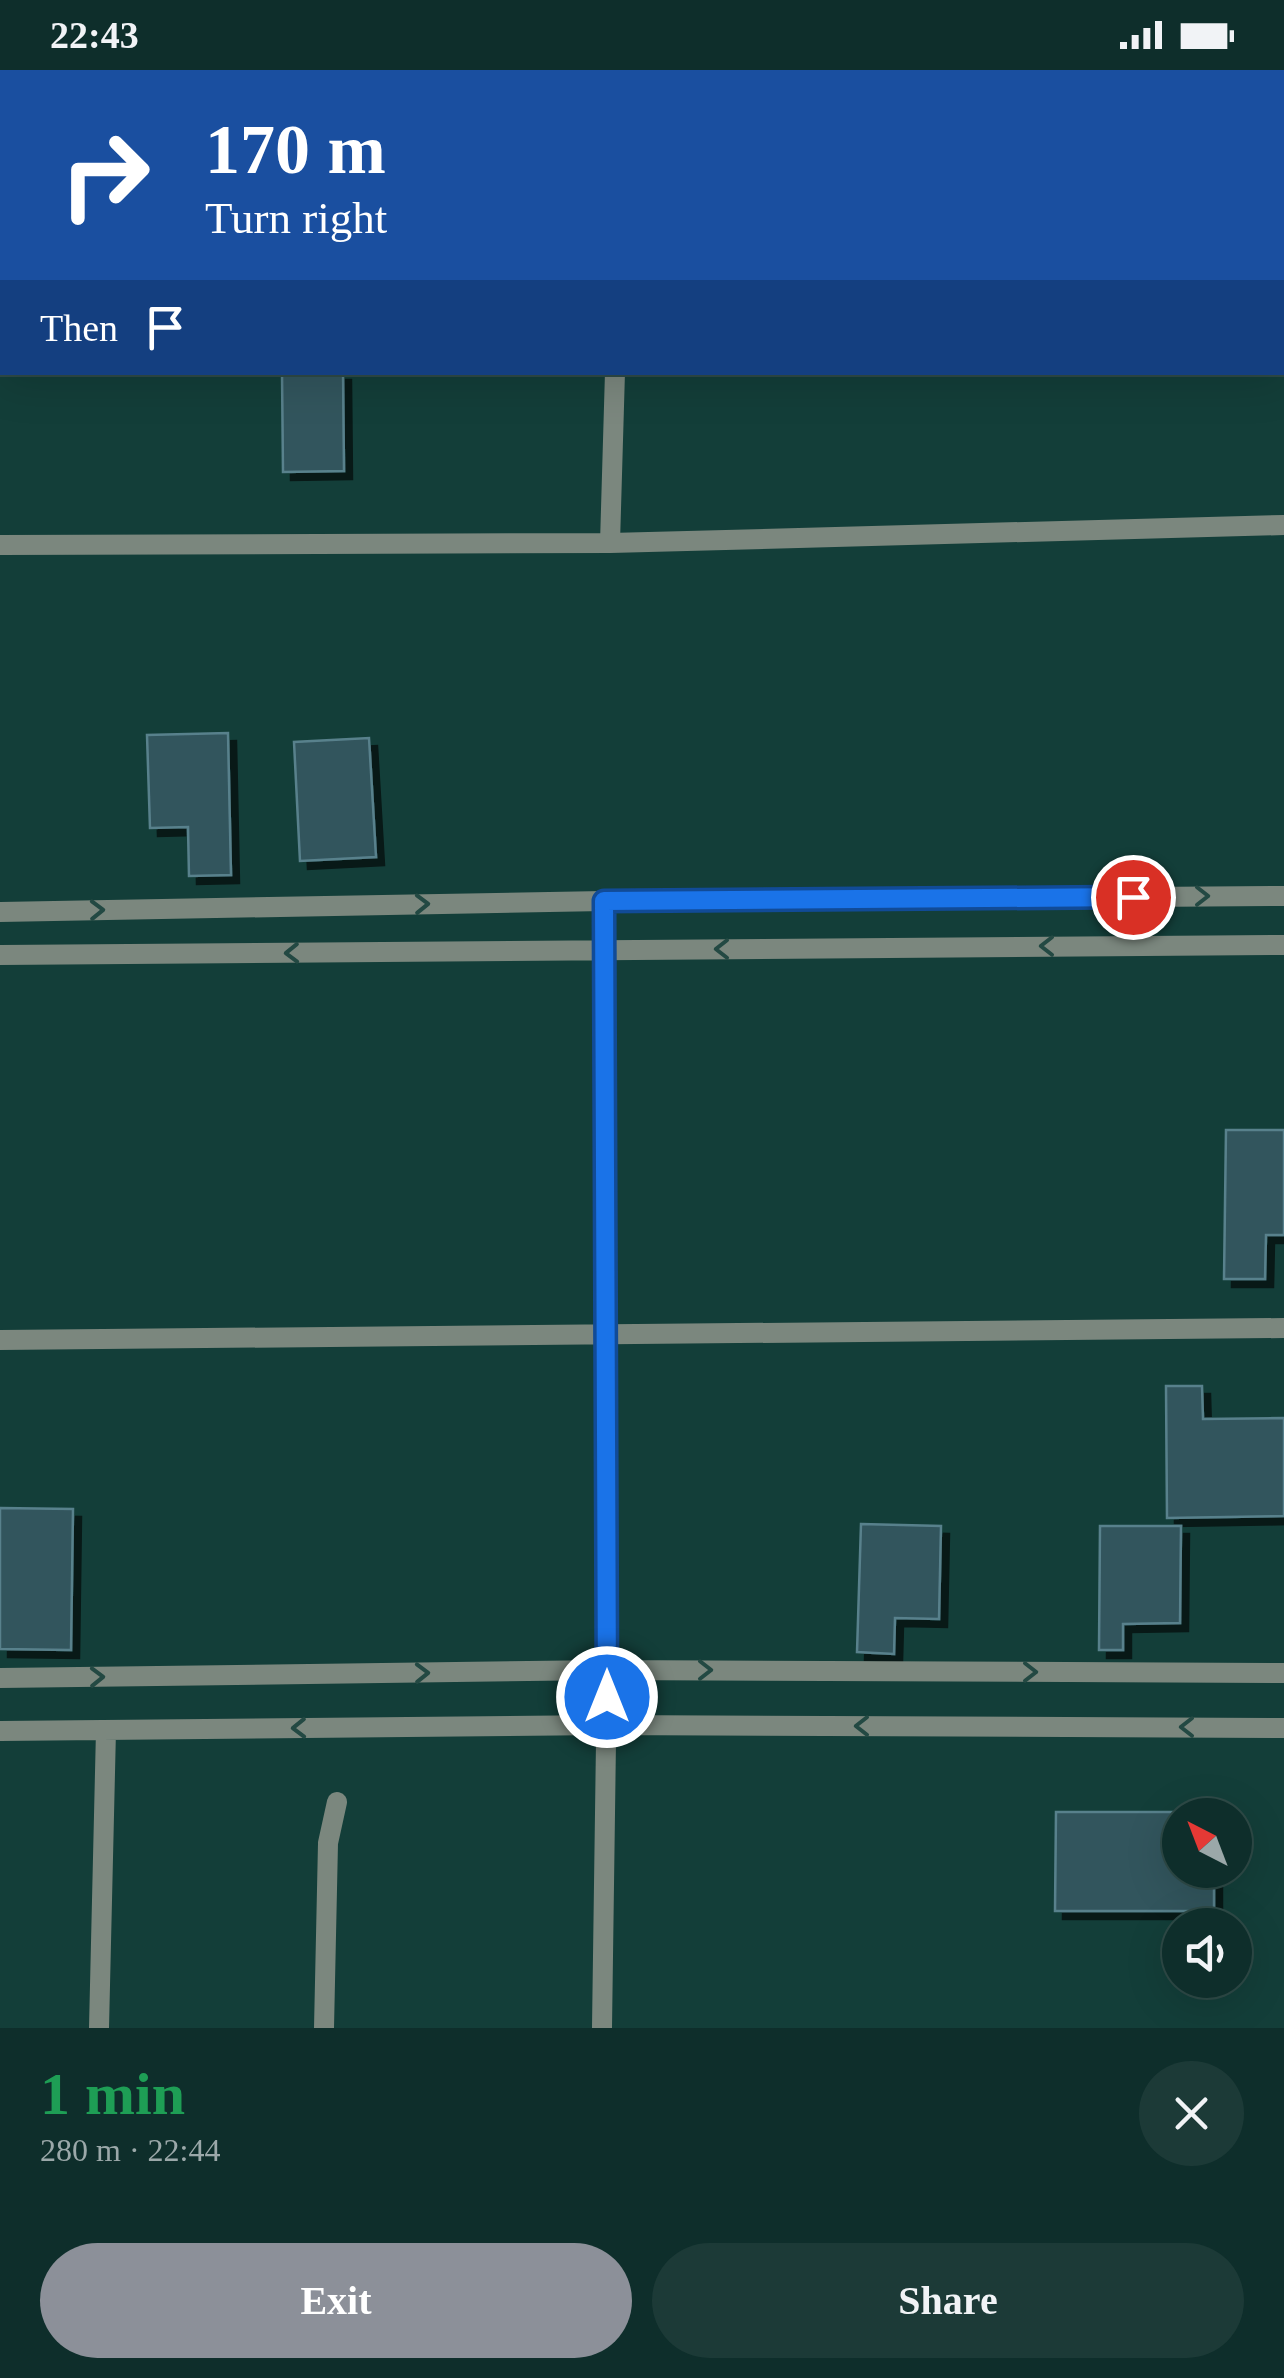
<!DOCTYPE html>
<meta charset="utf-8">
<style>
:root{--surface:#0e2e2b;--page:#1c3a37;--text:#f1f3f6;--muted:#9ba8a9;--line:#2e4a47;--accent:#8c9099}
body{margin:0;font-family:Georgia,serif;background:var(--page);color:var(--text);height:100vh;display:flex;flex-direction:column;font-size:38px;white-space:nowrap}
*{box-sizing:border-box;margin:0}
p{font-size:32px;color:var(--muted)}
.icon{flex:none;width:55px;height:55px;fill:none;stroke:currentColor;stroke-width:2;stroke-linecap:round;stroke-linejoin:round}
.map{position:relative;height:1958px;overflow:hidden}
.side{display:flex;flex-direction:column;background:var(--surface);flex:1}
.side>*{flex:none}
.banner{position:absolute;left:0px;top:0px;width:1285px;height:305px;box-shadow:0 10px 40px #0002,0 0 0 2px var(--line);background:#1a4fa0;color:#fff;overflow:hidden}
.needle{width:65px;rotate:318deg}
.buttons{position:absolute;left:1162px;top:1728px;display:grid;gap:20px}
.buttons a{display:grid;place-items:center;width:90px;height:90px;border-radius:50%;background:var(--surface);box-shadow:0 10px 40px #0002,0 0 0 2px var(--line);font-size:50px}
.pin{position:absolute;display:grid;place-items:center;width:85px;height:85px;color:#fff;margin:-42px;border:5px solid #fff;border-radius:50%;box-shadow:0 2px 10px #0007}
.me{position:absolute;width:110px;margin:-55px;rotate:0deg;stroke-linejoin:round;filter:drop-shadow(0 0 8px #0008)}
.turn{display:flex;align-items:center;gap:35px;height:210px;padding:0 40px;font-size:45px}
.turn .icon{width:130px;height:130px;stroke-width:2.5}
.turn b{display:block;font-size:70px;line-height:85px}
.then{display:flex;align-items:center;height:95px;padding:0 40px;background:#0003;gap:20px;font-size:38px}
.round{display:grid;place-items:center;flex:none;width:105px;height:105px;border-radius:52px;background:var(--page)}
.head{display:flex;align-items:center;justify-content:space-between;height:170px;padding:0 40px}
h1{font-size:60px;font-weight:600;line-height:75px;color:#1e9e55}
.primary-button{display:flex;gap:20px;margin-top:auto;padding:20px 40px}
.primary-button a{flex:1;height:115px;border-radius:60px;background:var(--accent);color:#fff;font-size:40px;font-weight:600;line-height:115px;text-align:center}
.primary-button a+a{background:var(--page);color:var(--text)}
.status{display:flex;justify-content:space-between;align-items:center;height:70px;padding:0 50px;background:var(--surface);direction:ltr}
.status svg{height:28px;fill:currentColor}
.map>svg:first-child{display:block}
</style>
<div class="status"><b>22:43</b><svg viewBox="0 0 49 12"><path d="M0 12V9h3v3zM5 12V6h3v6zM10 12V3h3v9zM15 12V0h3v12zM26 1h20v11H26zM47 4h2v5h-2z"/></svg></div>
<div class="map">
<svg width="1284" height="1958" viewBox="0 0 1284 1958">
<defs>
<filter id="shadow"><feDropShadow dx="8" dy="8" stdDeviation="0" flood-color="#0009"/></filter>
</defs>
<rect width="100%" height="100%" fill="#133e39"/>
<!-- building -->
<path fill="#32545d" stroke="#59818c" stroke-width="2.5" filter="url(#shadow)" d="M282 302H343L344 401 283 402Z
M228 663 231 805 189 806 188 757 150 758 147 665Z
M369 668 376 787 300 791 294 672Z
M1226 1060H1284V1165H1266L1265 1209H1224Z
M1166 1316H1202L1203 1349 1284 1348V1446L1167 1448Z
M0 1438 73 1439 71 1580 0 1579Z
M861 1454 941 1456 939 1549 895 1548 894 1584 857 1582Z
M1100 1456H1181L1180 1553 1123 1554V1580H1099Z
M1056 1742H1215V1745H1180V1800H1214V1841H1055Z"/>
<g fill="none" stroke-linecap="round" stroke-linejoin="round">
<!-- street -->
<path stroke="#7b877e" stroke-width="20" d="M912 0V2
M620 2V0
M1263 2 1264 0
M0 48H2
M1282 48H1284
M1282 109H1284
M0 114H2
M610 473 615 302
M0 475 610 473 1284 455
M0 842 604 831 1284 826
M0 885 1284 875
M0 1270 1284 1258
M0 1608 607 1600 1284 1603
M0 1661 606 1655 1284 1658
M99 1958 106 1660
M324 1958 328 1773 337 1732
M602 1958 607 1600 604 831"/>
</g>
<!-- one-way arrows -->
<defs><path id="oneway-chevron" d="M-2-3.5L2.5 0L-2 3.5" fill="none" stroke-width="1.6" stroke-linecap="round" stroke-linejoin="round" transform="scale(2.5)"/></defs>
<g stroke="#234943">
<use href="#oneway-chevron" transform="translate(1202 826)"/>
<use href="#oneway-chevron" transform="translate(422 834) rotate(-1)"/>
<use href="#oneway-chevron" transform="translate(97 840) rotate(-1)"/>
<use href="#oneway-chevron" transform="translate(1047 876) rotate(180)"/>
<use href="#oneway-chevron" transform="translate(722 879) rotate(180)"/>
<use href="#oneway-chevron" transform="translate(292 883) rotate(179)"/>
<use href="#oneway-chevron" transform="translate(705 1600)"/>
<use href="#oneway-chevron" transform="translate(1030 1602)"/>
<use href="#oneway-chevron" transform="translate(422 1603) rotate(-1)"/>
<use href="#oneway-chevron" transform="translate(97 1607) rotate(-1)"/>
<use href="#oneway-chevron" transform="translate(862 1656) rotate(-180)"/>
<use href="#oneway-chevron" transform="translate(1187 1657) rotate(-180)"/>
<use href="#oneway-chevron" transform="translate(299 1658) rotate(179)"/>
</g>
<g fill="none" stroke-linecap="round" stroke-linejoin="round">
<!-- route casing -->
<g stroke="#114b97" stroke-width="25">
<path id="route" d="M607 1627 604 831 1133 827"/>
</g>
<!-- route -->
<use href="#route" stroke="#1a73e8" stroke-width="18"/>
</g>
</svg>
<div class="buttons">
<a><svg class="needle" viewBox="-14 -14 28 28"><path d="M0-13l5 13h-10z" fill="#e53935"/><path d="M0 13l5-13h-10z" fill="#9ba8a9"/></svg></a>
<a><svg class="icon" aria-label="sound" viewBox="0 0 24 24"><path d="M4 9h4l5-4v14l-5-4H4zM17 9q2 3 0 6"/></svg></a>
</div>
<div class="pin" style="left:1133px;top:827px;background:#d93025"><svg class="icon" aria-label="arrive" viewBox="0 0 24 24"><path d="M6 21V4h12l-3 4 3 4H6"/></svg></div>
<svg class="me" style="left:607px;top:1627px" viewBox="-20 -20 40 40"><circle r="17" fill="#1a73e8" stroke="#fff" stroke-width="3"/><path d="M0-11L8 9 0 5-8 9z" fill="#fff"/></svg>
<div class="banner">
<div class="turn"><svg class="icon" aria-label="right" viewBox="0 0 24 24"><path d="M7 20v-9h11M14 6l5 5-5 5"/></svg><div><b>170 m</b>Turn right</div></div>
<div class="then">Then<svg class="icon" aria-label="arrive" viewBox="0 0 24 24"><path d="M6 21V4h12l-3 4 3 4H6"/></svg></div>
</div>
</div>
<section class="side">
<div class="head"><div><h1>1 min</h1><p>280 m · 22:44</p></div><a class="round"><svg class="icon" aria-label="close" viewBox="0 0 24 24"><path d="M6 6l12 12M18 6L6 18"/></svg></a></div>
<div class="primary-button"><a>Exit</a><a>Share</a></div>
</section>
